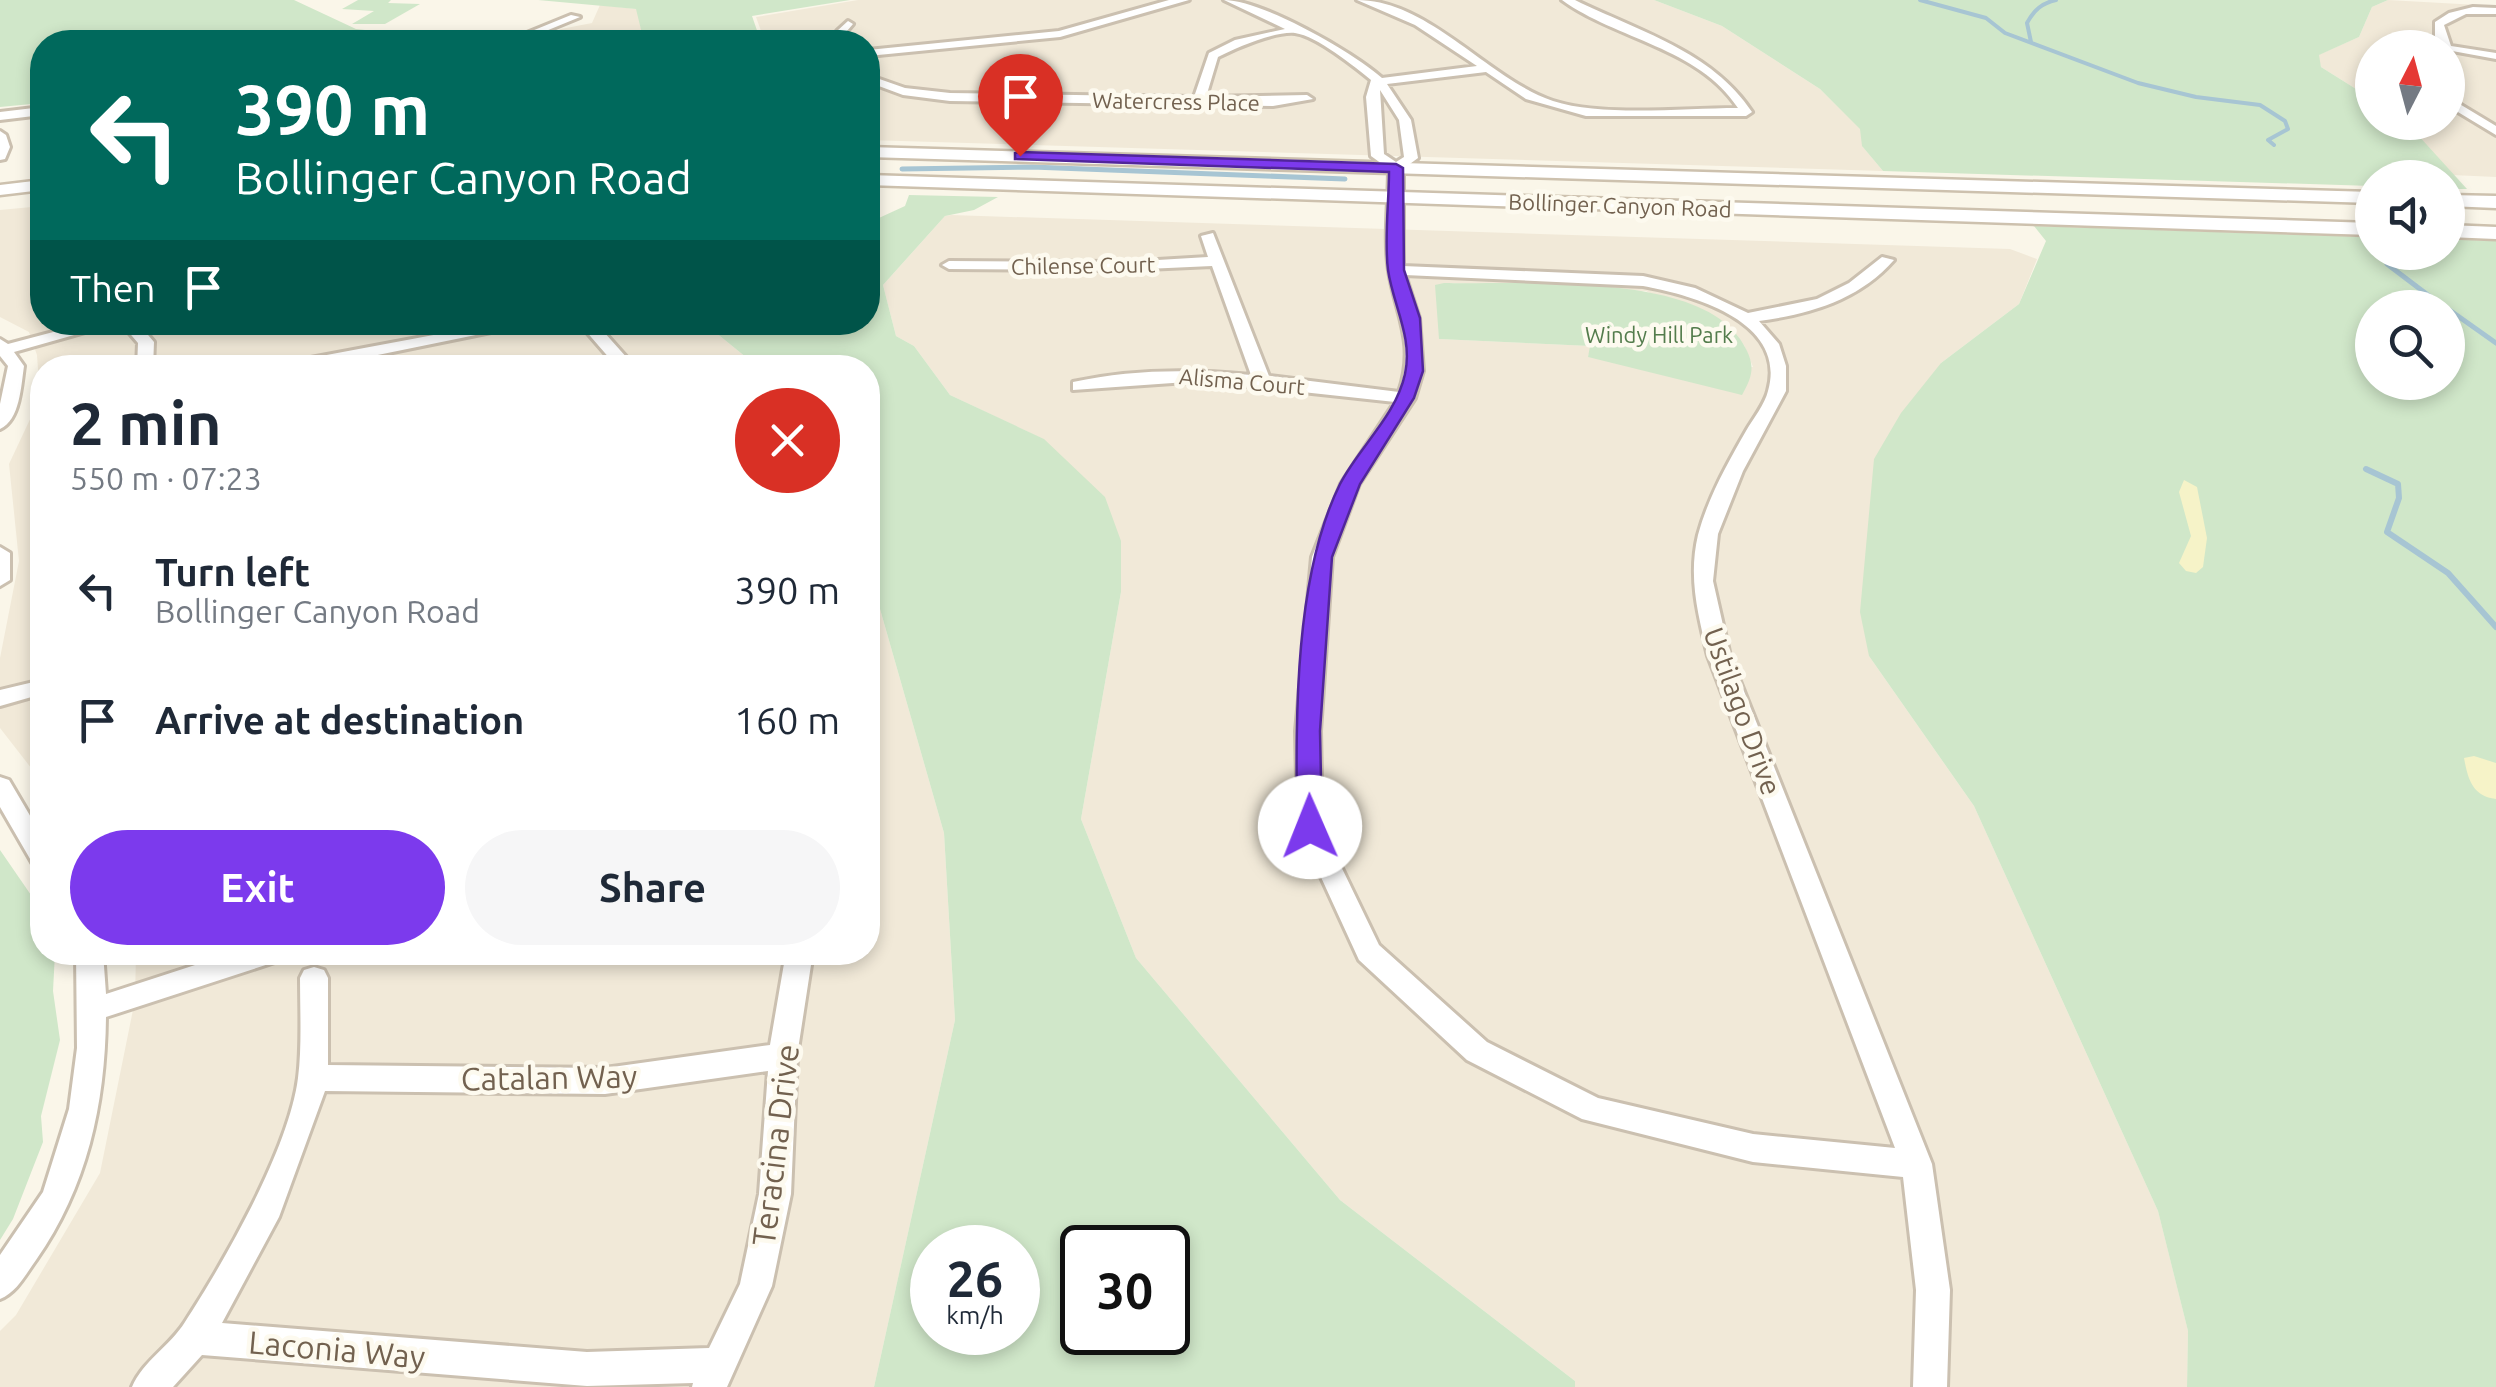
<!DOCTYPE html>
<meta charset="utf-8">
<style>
:root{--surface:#fff;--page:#f6f6f7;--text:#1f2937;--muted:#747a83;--accent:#7c3aed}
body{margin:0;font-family:Ubuntu,sans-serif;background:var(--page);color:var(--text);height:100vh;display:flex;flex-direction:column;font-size:38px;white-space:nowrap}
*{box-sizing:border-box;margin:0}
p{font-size:32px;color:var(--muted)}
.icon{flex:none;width:55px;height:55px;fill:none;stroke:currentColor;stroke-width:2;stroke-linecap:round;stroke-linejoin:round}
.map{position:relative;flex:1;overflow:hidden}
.sheet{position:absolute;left:30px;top:355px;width:850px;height:610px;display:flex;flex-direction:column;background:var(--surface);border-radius:40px;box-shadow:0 5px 15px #0003}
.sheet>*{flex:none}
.hud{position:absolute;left:30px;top:30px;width:850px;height:305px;border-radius:40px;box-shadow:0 5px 15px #0003;background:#00695c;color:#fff;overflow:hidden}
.needle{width:65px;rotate:6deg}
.fabs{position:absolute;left:2355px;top:30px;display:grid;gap:20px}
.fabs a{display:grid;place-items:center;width:110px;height:110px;border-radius:50%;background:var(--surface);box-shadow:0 5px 15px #0003;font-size:50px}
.speed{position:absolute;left:910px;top:1225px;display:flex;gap:20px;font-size:50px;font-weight:700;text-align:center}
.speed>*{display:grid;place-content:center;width:130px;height:130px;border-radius:50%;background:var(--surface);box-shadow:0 5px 15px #0003;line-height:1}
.speed small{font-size:25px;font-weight:400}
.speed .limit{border:5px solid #111;border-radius:15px;background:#fff;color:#111}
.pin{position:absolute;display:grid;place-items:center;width:85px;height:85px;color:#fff;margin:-102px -42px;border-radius:50% 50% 50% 0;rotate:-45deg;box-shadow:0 0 10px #0007}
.pin .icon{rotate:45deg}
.me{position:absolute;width:110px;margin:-55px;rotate:359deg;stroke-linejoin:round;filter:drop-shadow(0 0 8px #0008)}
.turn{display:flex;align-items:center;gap:35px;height:210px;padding:0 40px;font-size:45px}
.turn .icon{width:130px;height:130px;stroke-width:2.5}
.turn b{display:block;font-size:70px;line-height:85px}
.then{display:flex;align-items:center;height:95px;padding:0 40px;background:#0003;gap:20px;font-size:38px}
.round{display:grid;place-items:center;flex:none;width:105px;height:105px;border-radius:52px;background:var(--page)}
.head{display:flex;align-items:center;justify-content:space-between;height:170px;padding:0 40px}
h1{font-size:60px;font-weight:600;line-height:75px}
.primary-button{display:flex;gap:20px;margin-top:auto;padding:20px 40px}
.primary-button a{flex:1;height:115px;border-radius:60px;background:var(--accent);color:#fff;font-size:40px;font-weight:600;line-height:115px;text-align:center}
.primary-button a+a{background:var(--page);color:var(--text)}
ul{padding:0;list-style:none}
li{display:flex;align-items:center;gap:30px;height:130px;padding:0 40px}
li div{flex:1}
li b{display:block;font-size:38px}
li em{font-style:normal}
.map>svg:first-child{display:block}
</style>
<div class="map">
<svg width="2496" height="1387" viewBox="0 0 2496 1387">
<rect width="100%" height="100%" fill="#faf6e9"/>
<!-- residential -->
<path fill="#f1e9d8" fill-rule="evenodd" d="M858 0H1654L1722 26 1820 89 1861 129 1863 147 1883 171 868 140V42H765L756 17Z
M2388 0 2496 6V177L2452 175 2407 123 2448 122V48H2372V99L2321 67 2318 55 2359 37 2372 7Z
M600 5 637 9 644 42 536 41 561 29 592 23Z
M42 206V322L704 323 758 367 42 368V782L0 728V658L19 561 9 464 40 398 37 355 29 332 0 317V210Z
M951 215 2010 249 2037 259 2019 304 1941 363 1869 656 1974 806 2158 1211 2188 1331 2187 1387H1575V1381L1340 1200 1136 958 1081 819 1121 592 1043 439 950 395 914 346 896 336 883 285 945 216ZM1444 283 1646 291 1744 345 1753 367 1588 357 1591 346 1439 339Z
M868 567 944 833 955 1020 874 1387H0V1331L16 1315 100 1173 135 1000 136 953 868 952Z"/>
<!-- green -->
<path fill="#d0e7c9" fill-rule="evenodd" d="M0 0H294L356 29 429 37 428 42H42V103L0 107Z
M358 0H391L388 3 420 4 385 24H352L374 11 342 9Z
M538 0H850L752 16 761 42H644L636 9Z
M1654 0H2388L2372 7 2359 37 2319 55 2321 67 2372 99V122L2407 123 2467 189H2448V178H2372V186L1883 171 1862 146 1860 129 1820 89 1722 26Z
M909 195 998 197 974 210 945 216 883 285 896 336 914 346 950 395 1044 439 1105 497 1121 541V592L1081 819 1136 958 1340 1200 1575 1381V1387H874L955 1020 944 833 868 567V368L758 367 704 323 868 322V223L905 206ZM932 1248H1018V1332H932ZM1082 1248H1168V1332H1082Z
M2034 226 2372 237V252H2448V239L2496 241V1387H2187L2188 1331 2158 1211 1974 806 1869 656 1860 612 1874 459 1901 413 1941 363 2019 304 2046 241ZM2372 308H2448V382H2372Z
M1444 283C1520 285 1694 271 1740 339 1755 362 1755 372 1742 395L1588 357 1590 346 1439 339 1435 285Z
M0 850 42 911V952L55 953 53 991 60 1040 41 1116 43 1142 13 1219 0 1240Z"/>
<!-- sand -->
<path fill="#f6f3c8" d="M2184 480 2197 487 2207 538 2203 567 2196 573 2186 571 2179 563 2191 536 2179 492Z
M2474 756 2496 763V799C2472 796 2468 779 2464 758Z"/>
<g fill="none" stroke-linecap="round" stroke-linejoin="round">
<!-- stream-far2 -->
<path stroke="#a7c5d3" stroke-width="4" d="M1920 0 1986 18 2005 33 2138 83 2196 97 2260 105 2285 121 2288 129 2268 140 2274 145
M2031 42 2027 23C2034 10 2042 3 2056 0"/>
<!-- stream-far1 -->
<path stroke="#a7c5d3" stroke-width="5" d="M902 169 1032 167 1345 179
M2387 264 2445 308
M2448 309 2496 343"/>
<!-- stream -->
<path stroke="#a7c5d3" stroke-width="6" d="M2366 469 2398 484 2399 498 2387 532 2448 573 2496 627"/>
<!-- street casing -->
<g stroke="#cbc0b0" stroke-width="6">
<path id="street" d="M1169 0H1189L1060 37 868 56V50L1059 31Z
M1224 0C1262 0 1353 52 1382 78L1477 66 1415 25 1357 0C1429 0 1488 79 1553 101 1602 117 1684 108 1738 108 1698 47 1617 40 1562 0H1575C1638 31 1712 51 1752 112L1746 116H1586L1526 99 1486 72 1387 84 1411 120 1418 158 1403 169V266L1643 276 1695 288 1748 313 1817 299 1849 283 1882 257 1894 260C1859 300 1810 314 1759 321L1779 344 1786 366V391L1743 471 1718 534 1713 581 1730 656 1932 1164 1950 1290 1947 1387H1913L1916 1290 1903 1177 1753 1162 1582 1119 1467 1060 1359 960 1298 827 1296 731 1312 557 1341 484 1395 402 1201 381 1073 390V382C1131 369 1192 369 1251 375L1212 266 1124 270 949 269 942 265 949 261 1124 262 1208 257 1201 236 1213 233 1269 376 1399 392C1416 343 1396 316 1389 271 1384 239 1389 202 1389 169L1371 156 1366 97 1371 80C1355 67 1317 36 1295 33 1275 31 1236 48 1218 57L1206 97 1307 95 1313 99 1273 106 950 101 903 95 868 82V75L905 88 950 93 1194 97 1209 53 1235 40 1285 29ZM1380 90 1399 120 1404 157 1396 162 1384 154ZM1405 275 1643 286C1692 295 1788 321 1768 391 1765 404 1753 419 1746 431 1727 464 1708 498 1698 535 1688 577 1698 615 1708 656L1895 1148 1753 1134 1598 1098 1487 1042 1379 945 1322 827 1320 731 1332 557 1359 484 1415 398 1423 371 1419 318Z
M2473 7 2496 8V14H2466L2444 25 2451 46 2496 53V59L2436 48 2440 45 2435 36V22L2449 13Z
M571 15 580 17 519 42H505Z
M848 21 853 24 847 31V42H837V31Z
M2448 97 2496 126V135L2448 106Z
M42 107V115L0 120V112Z
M0 131 6 135 10 147 5 159 0 160Z
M42 242V251L35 250V244Z
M91 322H120L14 352 24 366C21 386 20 420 0 429V404L8 366 0 356V339L8 344Z
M120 322H137L154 342 153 368H137L138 343Z
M503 322H540L314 368H276L284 363Z
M578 322H595L628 359 624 368H607L611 360Z
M0 547 10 553V580L0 586Z
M42 680V694L0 706V690Z
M0 777 9 780 42 836V866L33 864 0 807Z
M76 952H103L106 994 235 952H284L281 960 106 1017C105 1105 87 1187 36 1260 25 1275 17 1292 0 1299V1255L43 1192 69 1109 77 1048Z
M786 952H813L797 1056 791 1194 772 1286 727 1387H692L693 1383 587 1386 202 1355 173 1387H132C143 1361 170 1346 185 1322 224 1262 289 1149 298 1078 302 1046 300 1011 300 978L304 970 314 967 324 970 328 978V1065L605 1068 770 1045ZM768 1071 759 1194 740 1284 709 1348 587 1352 222 1323 279 1217 325 1091 605 1094Z"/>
</g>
<!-- secondary casing -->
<g stroke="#cdc1ae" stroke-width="5">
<path id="secondary" d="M868 147 2372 192V203L868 157Z
M868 175 2372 223V235L868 185Z
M42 180V190L0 195V185Z
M2448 195 2496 196V208L2448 206Z
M2448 225 2496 227V239L2448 237Z"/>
</g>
<!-- street -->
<use href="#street" fill="#fff" fill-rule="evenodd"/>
<!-- secondary -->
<use href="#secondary" fill="#fff" fill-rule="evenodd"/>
</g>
<!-- route -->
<path fill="#7c3aed" stroke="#51269a" stroke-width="2.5" d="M1020 152 1396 164 1403 168 1404 270 1420 318 1423 371 1414 398 1360 484 1332 557 1320 731 1322 827 1319 834H1301L1297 827C1296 723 1293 579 1340 484 1359 447 1396 416 1405 374 1413 337 1393 305 1388 270 1384 239 1389 203 1389 172L1015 159V153Z"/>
<g text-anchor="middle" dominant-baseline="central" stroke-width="9" stroke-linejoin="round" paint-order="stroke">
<!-- far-street labels -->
<g font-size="22" fill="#72614f" stroke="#fdfaef">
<text transform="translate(1176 101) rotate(1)">Watercress Place</text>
<text transform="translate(1620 205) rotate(2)">Bollinger Canyon Road</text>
<text transform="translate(1083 265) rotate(-1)">Chilense Court</text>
<text transform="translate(1242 381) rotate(5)">Alisma Court</text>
</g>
<!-- far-park labels -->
<g font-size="22" fill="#537c4c" stroke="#fdfaef">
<text x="1659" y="334">Windy Hill Park</text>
</g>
<!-- street labels -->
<g font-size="28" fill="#72614f" stroke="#fdfaef">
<text transform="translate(1743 711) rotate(70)">Ustilago Drive</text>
</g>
<!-- near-street labels -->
<g font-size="32" fill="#72614f" stroke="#fdfaef">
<text transform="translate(549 1077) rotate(-1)">Catalan Way</text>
<text transform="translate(775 1145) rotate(-83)">Teracina Drive</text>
<text transform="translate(337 1349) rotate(5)">Laconia Way</text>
</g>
</g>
</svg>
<div class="fabs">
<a><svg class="needle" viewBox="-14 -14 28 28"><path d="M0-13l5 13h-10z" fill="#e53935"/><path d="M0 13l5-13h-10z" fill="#747a83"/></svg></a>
<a><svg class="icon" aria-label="sound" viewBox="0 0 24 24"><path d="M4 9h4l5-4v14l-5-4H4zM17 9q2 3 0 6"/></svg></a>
<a><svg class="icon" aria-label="search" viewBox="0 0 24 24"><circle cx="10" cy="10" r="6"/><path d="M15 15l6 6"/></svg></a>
</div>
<div class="speed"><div>26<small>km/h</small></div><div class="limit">30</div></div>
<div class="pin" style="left:1020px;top:156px;background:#d93025"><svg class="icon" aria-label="arrive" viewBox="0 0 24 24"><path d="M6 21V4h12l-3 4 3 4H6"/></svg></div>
<svg class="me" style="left:1310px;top:827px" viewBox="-20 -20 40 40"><circle r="19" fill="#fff"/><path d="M0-13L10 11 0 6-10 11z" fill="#7c3aed"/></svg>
<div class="hud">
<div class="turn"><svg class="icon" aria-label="left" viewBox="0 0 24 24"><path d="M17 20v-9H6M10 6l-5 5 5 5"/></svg><div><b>390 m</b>Bollinger Canyon Road</div></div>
<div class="then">Then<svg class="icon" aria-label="arrive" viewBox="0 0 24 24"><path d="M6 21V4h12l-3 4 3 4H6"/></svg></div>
</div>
<section class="sheet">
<div class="head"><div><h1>2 min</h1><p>550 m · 07:23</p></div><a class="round" style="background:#d93025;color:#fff"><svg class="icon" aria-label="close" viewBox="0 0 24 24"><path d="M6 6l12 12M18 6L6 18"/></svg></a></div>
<ul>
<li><svg class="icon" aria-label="left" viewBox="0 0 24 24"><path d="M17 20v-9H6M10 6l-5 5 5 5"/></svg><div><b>Turn left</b><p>Bollinger Canyon Road</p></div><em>390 m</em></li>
<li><svg class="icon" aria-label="arrive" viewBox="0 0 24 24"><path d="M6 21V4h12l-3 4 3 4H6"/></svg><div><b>Arrive at destination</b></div><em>160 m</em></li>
</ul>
<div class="primary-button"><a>Exit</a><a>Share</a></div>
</section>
</div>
